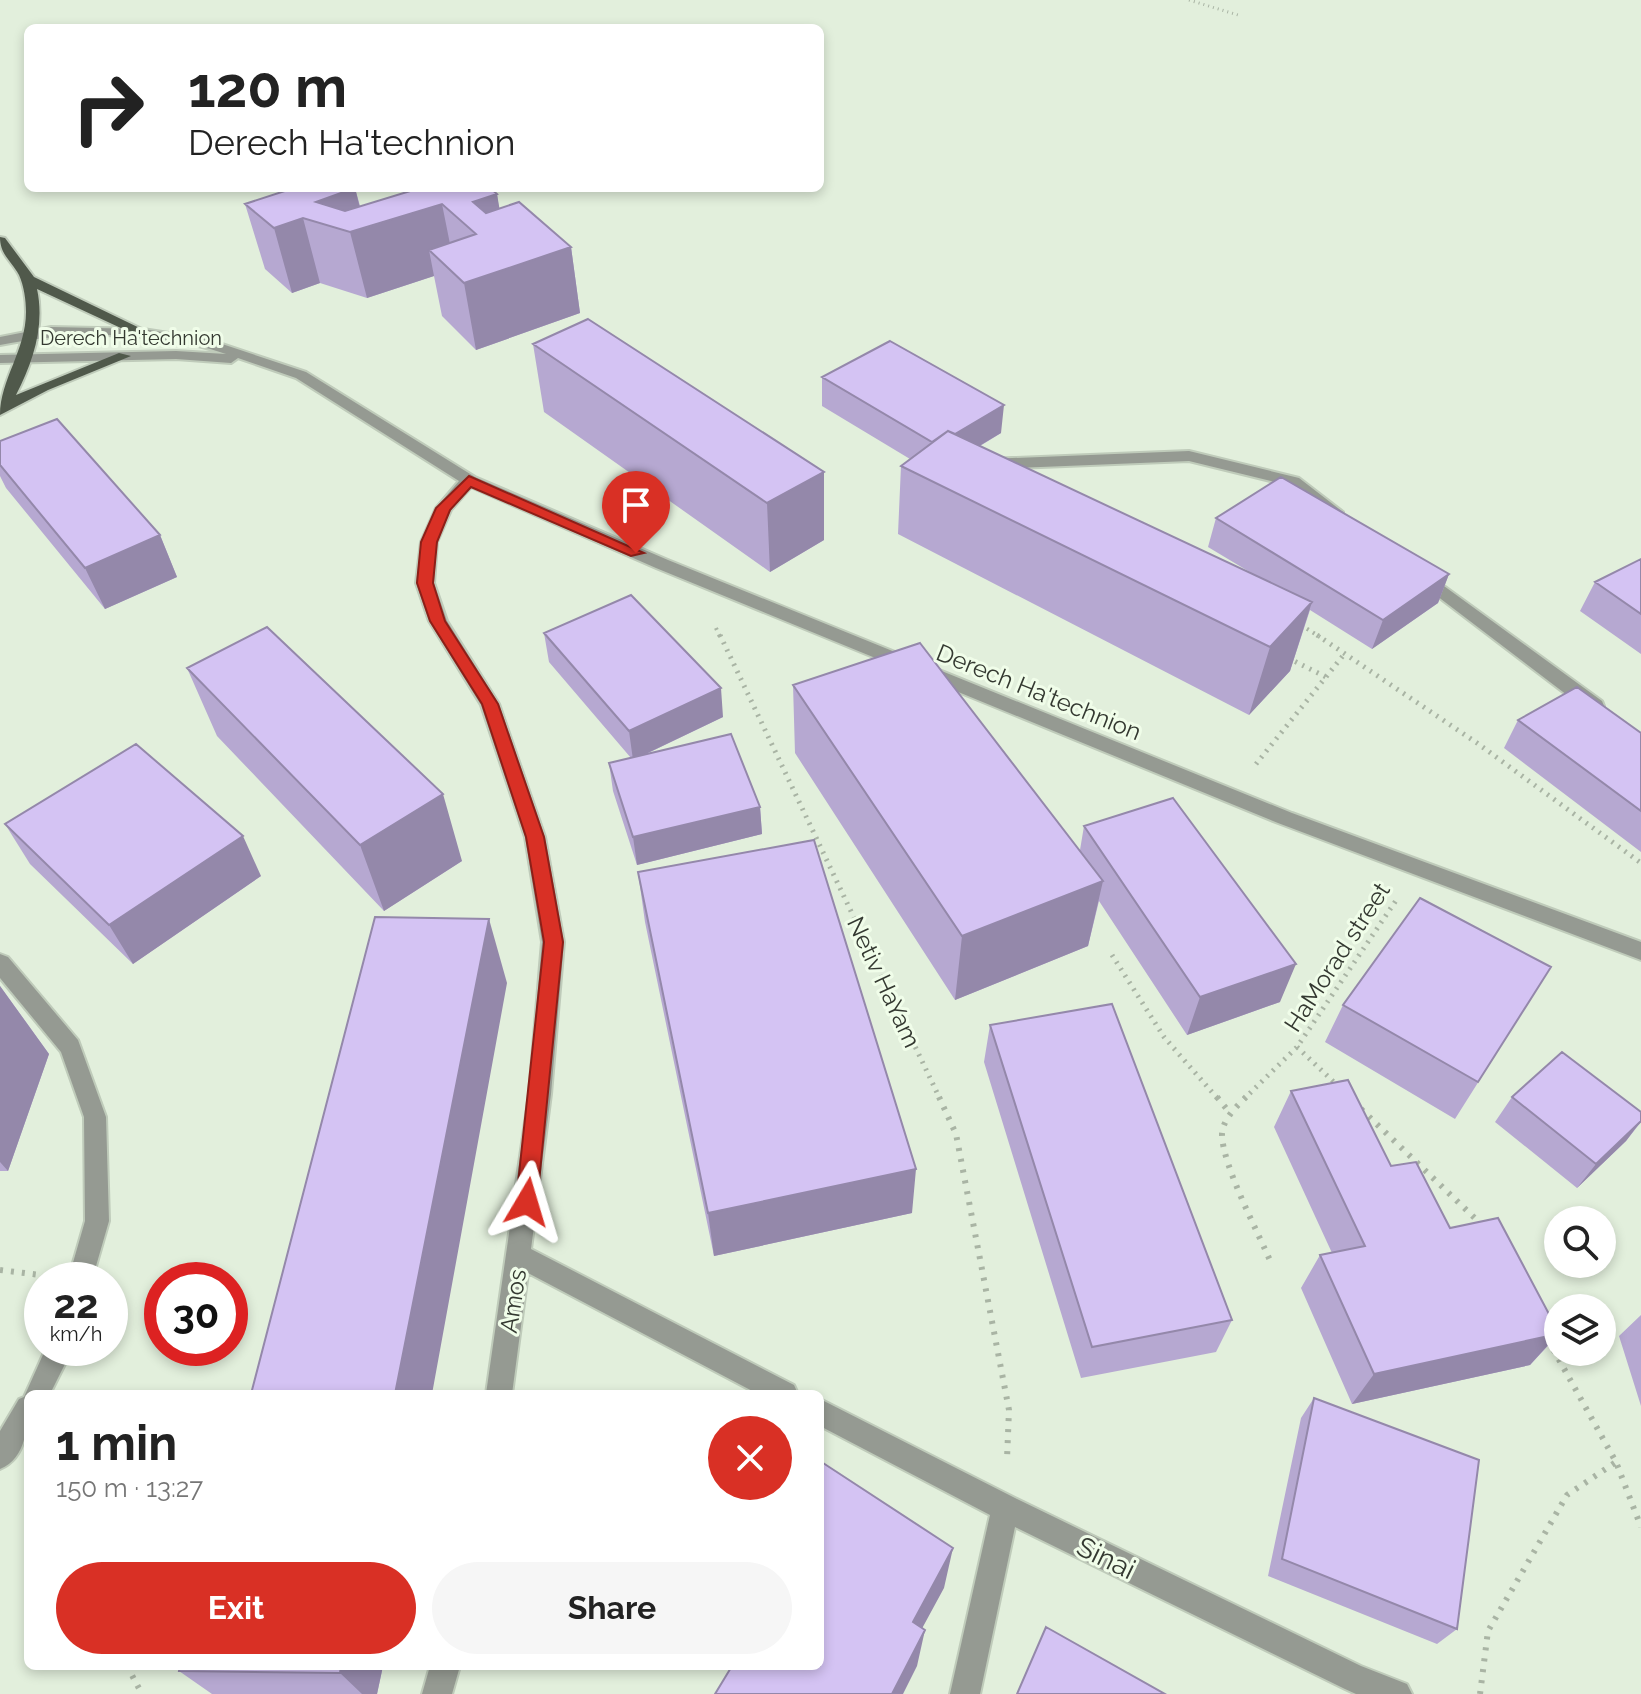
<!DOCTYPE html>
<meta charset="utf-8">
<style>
:root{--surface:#fff;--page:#f6f6f6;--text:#222;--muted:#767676;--accent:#d93025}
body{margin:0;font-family:Raleway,sans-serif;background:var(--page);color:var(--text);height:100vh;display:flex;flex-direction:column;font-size:30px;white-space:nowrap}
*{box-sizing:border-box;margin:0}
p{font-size:26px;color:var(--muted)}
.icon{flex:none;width:44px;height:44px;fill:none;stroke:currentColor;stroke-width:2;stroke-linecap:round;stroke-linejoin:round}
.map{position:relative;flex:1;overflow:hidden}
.sheet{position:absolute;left:24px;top:1390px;width:800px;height:280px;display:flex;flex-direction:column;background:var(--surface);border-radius:12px;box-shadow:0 4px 12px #0003}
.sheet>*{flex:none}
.guide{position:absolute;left:24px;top:24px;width:800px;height:168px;border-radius:12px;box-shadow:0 4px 12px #0003;background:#fff;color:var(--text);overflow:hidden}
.controls{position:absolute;left:1544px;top:1206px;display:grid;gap:16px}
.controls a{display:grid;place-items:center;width:72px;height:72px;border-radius:50%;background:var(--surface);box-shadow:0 4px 12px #0003;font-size:40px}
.speed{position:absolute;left:24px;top:1262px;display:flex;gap:16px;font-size:40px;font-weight:700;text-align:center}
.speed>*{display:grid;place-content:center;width:104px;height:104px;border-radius:50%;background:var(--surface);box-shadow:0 4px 12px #0003;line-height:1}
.speed small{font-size:20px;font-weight:400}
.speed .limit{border:12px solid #d22;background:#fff;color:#111}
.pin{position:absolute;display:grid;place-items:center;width:68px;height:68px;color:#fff;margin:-82px -34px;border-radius:50% 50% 50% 0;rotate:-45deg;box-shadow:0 0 8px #0007}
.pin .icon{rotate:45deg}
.me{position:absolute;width:88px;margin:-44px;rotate:7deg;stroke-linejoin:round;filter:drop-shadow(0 0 6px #0008)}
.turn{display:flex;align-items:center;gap:28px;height:168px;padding:0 32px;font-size:36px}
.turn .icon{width:104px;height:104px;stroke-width:2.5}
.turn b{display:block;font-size:56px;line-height:68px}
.round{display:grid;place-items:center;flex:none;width:84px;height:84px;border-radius:42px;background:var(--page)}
.headline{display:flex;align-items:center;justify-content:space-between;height:136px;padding:0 32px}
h1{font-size:48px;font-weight:700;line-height:60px}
.button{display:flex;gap:16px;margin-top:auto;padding:16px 32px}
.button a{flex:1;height:92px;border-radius:48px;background:var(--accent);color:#fff;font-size:32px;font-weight:700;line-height:92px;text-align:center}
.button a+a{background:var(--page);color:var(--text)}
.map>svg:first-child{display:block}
</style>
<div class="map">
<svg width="1641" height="1694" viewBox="0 0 1641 1694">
<rect width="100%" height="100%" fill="#e2efdc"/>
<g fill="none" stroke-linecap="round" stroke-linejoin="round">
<!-- minor casing -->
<g stroke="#bfcbba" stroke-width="4">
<path id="minor" d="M51 327 143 329 207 339 306 372 475 477 668 560 1292 813 1641 942V960L1278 823 656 568 471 487 451 510 437 542 434 583 447 621 499 704 545 837 564 942 551 1094 531 1249 794 1385 798 1394H758L528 1273 512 1394H486L529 1094 542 942 525 837 481 705 429 621 416 583 421 542 436 508 459 481 296 378 238 358 231 363 176 359 0 363V355L176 351 226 354C155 330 73 331 0 345V337Z
M1189 451 1299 478 1343 512 1335 517 1329 516 1287 485 1189 461 989 469 981 464 989 459Z
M1422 570 1602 701 1604 706 1602 711H1588L1416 580V572Z
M0 954 8 957 78 1040 106 1117 109 1221 92 1280H68L85 1221 84 1117 61 1052 0 978Z
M46 1348H73L50 1394H28C28 1420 29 1457 0 1469V1431L19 1399 24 1397Z
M820 1399 1015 1498 1361 1666 1407 1684 1412 1694H1356L1345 1689 1015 1527 980 1694H950L990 1515 820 1426Z
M430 1666H460L452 1694H422Z"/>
</g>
<!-- major casing -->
<g stroke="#bfcbba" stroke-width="4">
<path id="major" d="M0 237 5 238 34 277 150 333 138 336 37 289C45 326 33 362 16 395L119 353 131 356 48 390 0 415C0 380 26 350 26 312 26 300 24 286 19 275 11 260 0 255 0 237Z"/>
</g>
<!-- path-far3 -->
<path stroke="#a9b4a4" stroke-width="3" stroke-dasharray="1 4" stroke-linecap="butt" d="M1189 0 1238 15"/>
<!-- path-far2 -->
<path stroke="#a9b4a4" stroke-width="4" stroke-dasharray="2 5" stroke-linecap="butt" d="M1301 625 1320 637
M716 628 720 637"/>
<!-- path-far1 -->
<path stroke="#a9b4a4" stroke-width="5" stroke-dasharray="2 6" stroke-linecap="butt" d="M720 635 940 1099
M1317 635 1477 743 1641 863
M1288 658 1326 677
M1256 764 1346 652
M1112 955 1164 1037 1218 1099
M1297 1047 1337 1085
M1244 1099 1297 1047 1397 899"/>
<!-- path -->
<path stroke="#a9b4a4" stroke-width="6" stroke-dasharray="3 8" stroke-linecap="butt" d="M939 1097 956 1134 1009 1410 1007 1459
M1217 1097 1230 1113
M1246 1097C1236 1107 1223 1119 1222 1134 1222 1165 1259 1234 1272 1265
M1361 1109 1481 1224
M0 1270 40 1275
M1548 1340 1616 1462 1641 1527
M127 1666 142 1694
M1480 1694 1488 1631 1567 1495 1616 1462"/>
<!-- minor -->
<use href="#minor" fill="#959a92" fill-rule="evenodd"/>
<!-- major -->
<use href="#major" fill="#50594b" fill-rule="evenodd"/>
</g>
<!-- wall -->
<path fill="#b6a8d1" d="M355 188 360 206 497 194 499 209 571 247 580 313 476 350 442 316 434 276 367 298 320 283 292 293 265 269 245 204Z
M533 344 824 472V540L770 572 544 412Z
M822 377 1001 433 980 446 1253 574 1208 547 1216 518 1449 574 1438 603 1372 649 1310 610 1290 671 1249 715 898 534 901 466 910 459 822 406Z
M0 441 160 535 177 577 105 609 6 488 0 476Z
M1641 559V654L1580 611 1595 582Z
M544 633 723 717 644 755 760 807 762 834 637 865 613 791 609 763 631 758 549 662Z
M187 668 462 861 384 911 217 736Z
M793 685 1080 850 1084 826 1280 1002 1187 1035 1099 901 1088 946 955 1000 795 753Z
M1518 720 1641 733V852L1504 748Z
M5 824 261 876 133 964 30 864Z
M638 872 912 1213 714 1256 645 922Z
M1551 967 1455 1119 1325 1042 1343 1005Z
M0 986 49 1054 8 1171H0Z
M990 1025 1232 1320 1216 1352 1081 1378 984 1062Z
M1291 1091 1391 1166 1450 1228 1558 1331V1335L1530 1365 1352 1404 1301 1288 1320 1255 1332 1253 1274 1127Z
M1512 1097 1641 1112V1122L1626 1141 1577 1188 1495 1122Z
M1641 1315V1406L1619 1336Z
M1314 1398 1457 1629 1437 1644 1268 1576 1301 1418Z
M383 1666 377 1694H212L179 1671Z"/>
<!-- shaded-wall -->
<path fill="#9488aa" d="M355 188 365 228 442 204 455 269 429 250 434 276 367 298 350 232 316 202Z
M497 194 508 259 473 202Z
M303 218 320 283 292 293 274 228Z
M571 247 580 313 476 350 464 283Z
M1004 405 1001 433 934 473 936 445Z
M824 472V540L770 572 767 503Z
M160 535 177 577 105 609 85 568Z
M1449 574 1438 603 1372 649 1383 620Z
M1312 602 1290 671 1249 715 1270 647Z
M721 688 723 717 633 760 629 731Z
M443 794 462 861 384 911 360 845Z
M760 807 762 834 637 865 633 837Z
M243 836 261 876 133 964 109 925Z
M1103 881 1088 946 955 1000 962 936Z
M489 919 507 983 432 1394H395Z
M1296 964 1280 1002 1187 1035 1200 997Z
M0 986 49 1054 8 1171 0 1162Z
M1641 1121 1626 1141 1577 1188 1596 1164Z
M916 1169 912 1213 714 1256 708 1213Z
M1558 1334 1530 1365 1352 1404 1374 1374Z
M953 1548 944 1588 906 1658 913 1622Z
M925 1630 917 1666 903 1694H892Z
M341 1666H383L377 1694H362L340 1673Z"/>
<!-- building -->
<path fill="#d4c3f3" stroke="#9488aa" stroke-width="2" d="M294 188H355L316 202 345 211 420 188H490L497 194 473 202 486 213 519 202 571 247 464 283 429 250 476 234 442 204 350 232 303 218 274 228 245 204Z
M588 319 824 472 767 503 533 344Z
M890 341 1004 405 955 434 948 431 932 442 822 377Z
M57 419 160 535 85 568 0 465V441Z
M948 431 1312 602 1270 647 901 466Z
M1281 477 1449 574 1383 620 1216 518Z
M1641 559V614L1595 582Z
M631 595 721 688 629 731 544 633Z
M267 627 443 794 360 845 187 668Z
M920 643 1103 881 962 936 793 685Z
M1577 687 1641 733V811L1518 720Z
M731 734 760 807 633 837 609 763Z
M136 744 243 836 109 925 5 824Z
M1173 798 1296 964 1200 997 1084 826Z
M814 840 916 1169 708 1213 638 872Z
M1420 898 1551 967 1478 1082 1343 1005Z
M375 917 489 919 395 1394H251Z
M1112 1004 1232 1320 1092 1347 990 1025Z
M1562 1052 1641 1112V1121L1596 1164 1512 1097Z
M1348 1080 1391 1166 1416 1162 1450 1228 1498 1218 1558 1331V1334L1374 1374 1320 1255 1365 1246 1291 1091Z
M1314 1398 1479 1460 1457 1629 1282 1559Z
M820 1461 953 1548 913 1622 925 1630 892 1694H715L732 1666H820Z
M1046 1627 1165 1694H1017Z
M180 1666H341L340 1673 179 1671Z"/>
<!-- route -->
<path fill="#d93025" stroke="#8d1f18" stroke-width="2" d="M469 476 644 553 631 556 471 487 450 510 437 542 433 583 445 621 498 704 544 837 563 942 537 1202 534 1209 527 1212 519 1209 516 1202 544 942 526 837 482 704 430 621 417 583 421 542 436 508Z"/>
<g text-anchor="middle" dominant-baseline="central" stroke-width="6" stroke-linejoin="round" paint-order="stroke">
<!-- far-street labels -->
<g font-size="20" fill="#343931" stroke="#f0fde9">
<text x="131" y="338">Derech Ha'technion</text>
</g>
<!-- street labels -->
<g font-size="24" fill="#343931" stroke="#f0fde9">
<text transform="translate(1039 692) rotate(22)">Derech Ha'technion</text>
<text transform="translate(1337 957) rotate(-57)">HaMorad street</text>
<text transform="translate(884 982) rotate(65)">Netiv HaYam</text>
<text transform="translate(513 1301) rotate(-81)">Amos</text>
</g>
<!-- near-street labels -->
<g font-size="28" fill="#343931" stroke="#f0fde9">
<text transform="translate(1106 1558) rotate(26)">Sinai</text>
</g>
</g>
</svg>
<div class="controls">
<a><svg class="icon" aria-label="search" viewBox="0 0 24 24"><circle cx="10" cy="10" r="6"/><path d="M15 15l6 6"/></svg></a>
<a><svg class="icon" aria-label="layers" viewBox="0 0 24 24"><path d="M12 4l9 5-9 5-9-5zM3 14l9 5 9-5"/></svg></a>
</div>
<div class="speed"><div>22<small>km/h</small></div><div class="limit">30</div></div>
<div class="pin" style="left:636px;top:553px;background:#d93025"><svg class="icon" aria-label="arrive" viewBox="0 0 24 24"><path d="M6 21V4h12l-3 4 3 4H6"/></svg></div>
<svg class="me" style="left:527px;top:1202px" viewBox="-20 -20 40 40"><path d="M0-17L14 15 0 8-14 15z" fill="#d93025" stroke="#fff" stroke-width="4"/></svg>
<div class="guide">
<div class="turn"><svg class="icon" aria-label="right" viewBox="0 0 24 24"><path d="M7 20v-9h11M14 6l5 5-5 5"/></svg><div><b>120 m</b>Derech Ha'technion</div></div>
</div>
<section class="sheet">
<div class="headline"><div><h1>1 min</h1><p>150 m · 13:27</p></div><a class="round" style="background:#d93025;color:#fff"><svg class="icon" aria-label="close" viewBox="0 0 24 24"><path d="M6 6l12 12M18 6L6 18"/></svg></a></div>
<div class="button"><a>Exit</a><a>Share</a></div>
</section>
</div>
